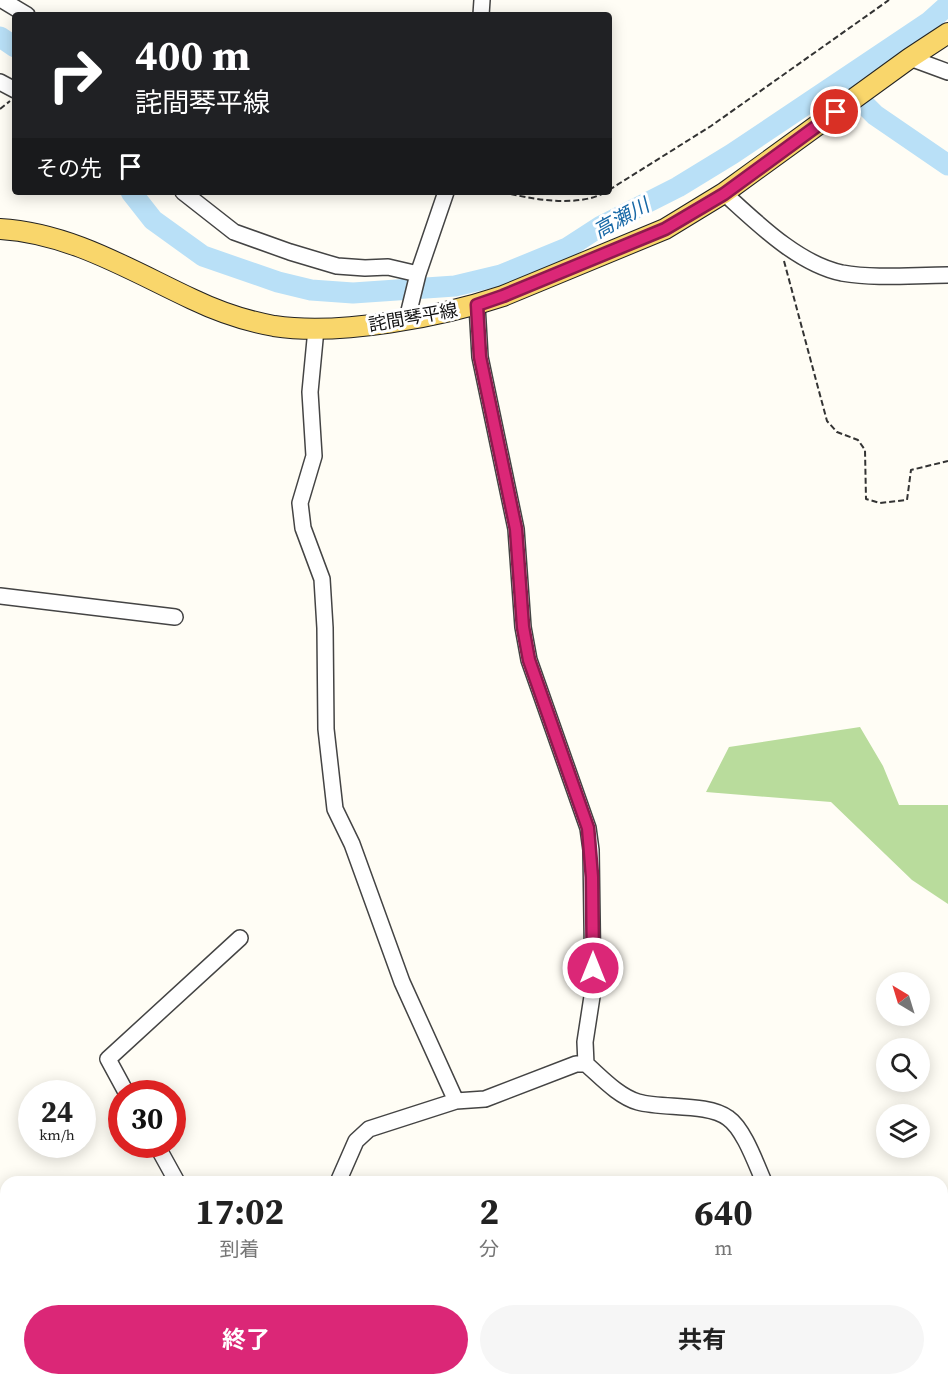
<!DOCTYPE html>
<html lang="ja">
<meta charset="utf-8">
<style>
:root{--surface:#fff;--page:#f6f6f6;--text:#222;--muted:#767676;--accent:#db2777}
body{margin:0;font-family:"Source Serif 4","Noto Sans JP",serif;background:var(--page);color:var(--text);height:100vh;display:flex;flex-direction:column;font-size:22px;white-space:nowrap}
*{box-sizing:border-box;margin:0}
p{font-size:20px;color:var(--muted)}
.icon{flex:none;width:33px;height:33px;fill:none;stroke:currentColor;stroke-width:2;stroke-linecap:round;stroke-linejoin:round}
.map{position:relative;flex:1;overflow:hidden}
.side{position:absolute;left:0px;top:1176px;width:948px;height:210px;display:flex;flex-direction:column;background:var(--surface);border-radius:18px 18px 0 0;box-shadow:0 3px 15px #0003}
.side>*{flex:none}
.top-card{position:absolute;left:12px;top:12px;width:600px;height:183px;border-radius:6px;box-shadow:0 3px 15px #0003;background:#202124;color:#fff;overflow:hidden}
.needle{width:39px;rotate:322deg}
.controls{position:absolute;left:876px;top:972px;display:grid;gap:12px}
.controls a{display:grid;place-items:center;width:54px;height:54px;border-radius:50%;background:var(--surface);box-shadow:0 3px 15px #0003;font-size:30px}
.speed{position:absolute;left:18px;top:1080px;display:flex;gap:12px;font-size:30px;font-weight:700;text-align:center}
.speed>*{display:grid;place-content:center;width:78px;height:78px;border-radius:50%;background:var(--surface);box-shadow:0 3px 15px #0003;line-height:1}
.speed small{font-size:15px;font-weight:400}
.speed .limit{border:9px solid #d22;background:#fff;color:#111}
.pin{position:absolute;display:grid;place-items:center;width:51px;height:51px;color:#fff;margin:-26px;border:3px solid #fff;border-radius:50%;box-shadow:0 2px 6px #0007}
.me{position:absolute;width:66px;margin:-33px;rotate:0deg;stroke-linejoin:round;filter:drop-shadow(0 0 4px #0008)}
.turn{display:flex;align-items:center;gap:21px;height:126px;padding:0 24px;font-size:27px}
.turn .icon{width:78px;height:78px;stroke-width:2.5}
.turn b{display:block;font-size:42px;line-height:51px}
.then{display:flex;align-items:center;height:57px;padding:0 24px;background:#0003;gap:12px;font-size:22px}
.eta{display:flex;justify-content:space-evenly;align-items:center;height:102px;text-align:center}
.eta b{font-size:36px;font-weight:700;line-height:42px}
.action{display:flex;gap:12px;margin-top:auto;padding:12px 24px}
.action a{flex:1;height:69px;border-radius:36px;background:var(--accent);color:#fff;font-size:24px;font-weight:700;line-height:69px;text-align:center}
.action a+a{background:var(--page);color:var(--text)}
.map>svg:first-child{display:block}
</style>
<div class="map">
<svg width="948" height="1386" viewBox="0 0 948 1386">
<rect width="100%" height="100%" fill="#fffdf5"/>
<!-- forest -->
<path fill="#b9dc9c" d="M860 727 883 766 899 805H948V904L912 880 831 802 706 792 729 747Z"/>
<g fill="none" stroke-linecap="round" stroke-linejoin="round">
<!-- river -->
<path stroke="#b9e0f7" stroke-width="21" d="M0 37 15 47
M845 85 875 115 948 165
M131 192 153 220 203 256 278 282 311 290 353 293 455 286 501 275 567 248 601 226 678 187 732 154 929 22 948 5"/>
<!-- minor casing -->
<g stroke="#444" stroke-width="18">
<path id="minor" d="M2 0 27 15
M481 15 482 0
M910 58 948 72
M0 82 15 90
M183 192 234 232 290 252 337 266 365 268 388 267 418 274
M724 193C756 222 798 264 842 273 876 279 913 275 948 275
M477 305 480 357 516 529 523 627 529 660 588 828 591 850 593 990 585 1042 586 1064C601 1077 618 1096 638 1102 663 1109 708 1103 728 1118 744 1129 756 1164 764 1182
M407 319 418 274 446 192
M316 329 310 392 314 456 300 503 303 528 322 579 325 628 326 729 335 809 352 844 402 982 456 1101
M0 596 175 617
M127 1094 108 1059 240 938
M156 1144 177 1182
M338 1182 356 1141 369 1129 456 1101 485 1099 576 1064H586
M942 1275 948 1273
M942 1330 948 1335
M331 1380 336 1386"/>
</g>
<!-- major casing -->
<g stroke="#222" stroke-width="22">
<path id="major" d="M0 229C70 233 130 270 192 299 217 311 246 321 274 326 340 336 440 317 503 296L665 229 724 193 910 58 948 33
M0 1271 6 1273
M164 1380 169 1386"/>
</g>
<!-- path -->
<path stroke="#333" stroke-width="2" stroke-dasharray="6 3" stroke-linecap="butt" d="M0 109 10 101
M609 190 711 126 889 0
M502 192C531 199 578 208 606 192
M784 261 827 421 837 432 858 440 865 450 866 499 880 503 907 500 911 470 948 461
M942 1207 948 1202"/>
<!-- minor -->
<use href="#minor" stroke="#fff" stroke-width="15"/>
<!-- major -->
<use href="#major" stroke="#f9d66b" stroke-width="20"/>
</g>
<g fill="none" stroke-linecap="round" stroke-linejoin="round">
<!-- route casing -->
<g stroke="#8e194d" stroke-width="15">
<path id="route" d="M593 968 592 877 588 828 529 660 523 627 516 529 480 357 477 305 503 296 665 229 724 194 836 112"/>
</g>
<!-- route -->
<use href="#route" stroke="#db2777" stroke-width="10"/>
</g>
<g text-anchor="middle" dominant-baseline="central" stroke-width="6" stroke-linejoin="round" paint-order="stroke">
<!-- street labels -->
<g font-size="18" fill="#111" stroke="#fff">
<text transform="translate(413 317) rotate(-10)">詫間琴平線</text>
</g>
<!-- water labels -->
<g font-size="20" font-style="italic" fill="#1768a6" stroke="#fff">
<text transform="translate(621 218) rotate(-29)">高瀬川</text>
</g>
</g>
</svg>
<div class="controls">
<a><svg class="needle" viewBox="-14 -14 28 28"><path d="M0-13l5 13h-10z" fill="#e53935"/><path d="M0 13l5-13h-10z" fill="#767676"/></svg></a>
<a><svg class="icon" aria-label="search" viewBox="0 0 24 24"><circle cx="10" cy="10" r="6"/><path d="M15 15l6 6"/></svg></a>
<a><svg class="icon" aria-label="layers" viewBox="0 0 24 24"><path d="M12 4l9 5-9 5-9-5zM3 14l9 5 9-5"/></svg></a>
</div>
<div class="speed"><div>24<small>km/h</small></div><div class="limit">30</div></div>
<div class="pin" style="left:836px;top:112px;background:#d93025"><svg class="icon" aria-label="arrive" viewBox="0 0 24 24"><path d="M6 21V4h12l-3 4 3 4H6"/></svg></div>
<svg class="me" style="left:593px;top:968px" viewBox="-20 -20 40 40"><circle r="17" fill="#db2777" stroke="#fff" stroke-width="3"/><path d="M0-11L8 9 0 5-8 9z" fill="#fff"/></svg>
<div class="top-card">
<div class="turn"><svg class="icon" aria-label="right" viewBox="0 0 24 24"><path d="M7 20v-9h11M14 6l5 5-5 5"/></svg><div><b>400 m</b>詫間琴平線</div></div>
<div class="then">その先<svg class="icon" aria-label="arrive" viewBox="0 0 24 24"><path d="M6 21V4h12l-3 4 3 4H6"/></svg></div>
</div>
<section class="side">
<div class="eta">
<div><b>17:02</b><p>到着</p></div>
<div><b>2</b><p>分</p></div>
<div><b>640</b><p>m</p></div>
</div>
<div class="action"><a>終了</a><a>共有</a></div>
</section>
</div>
